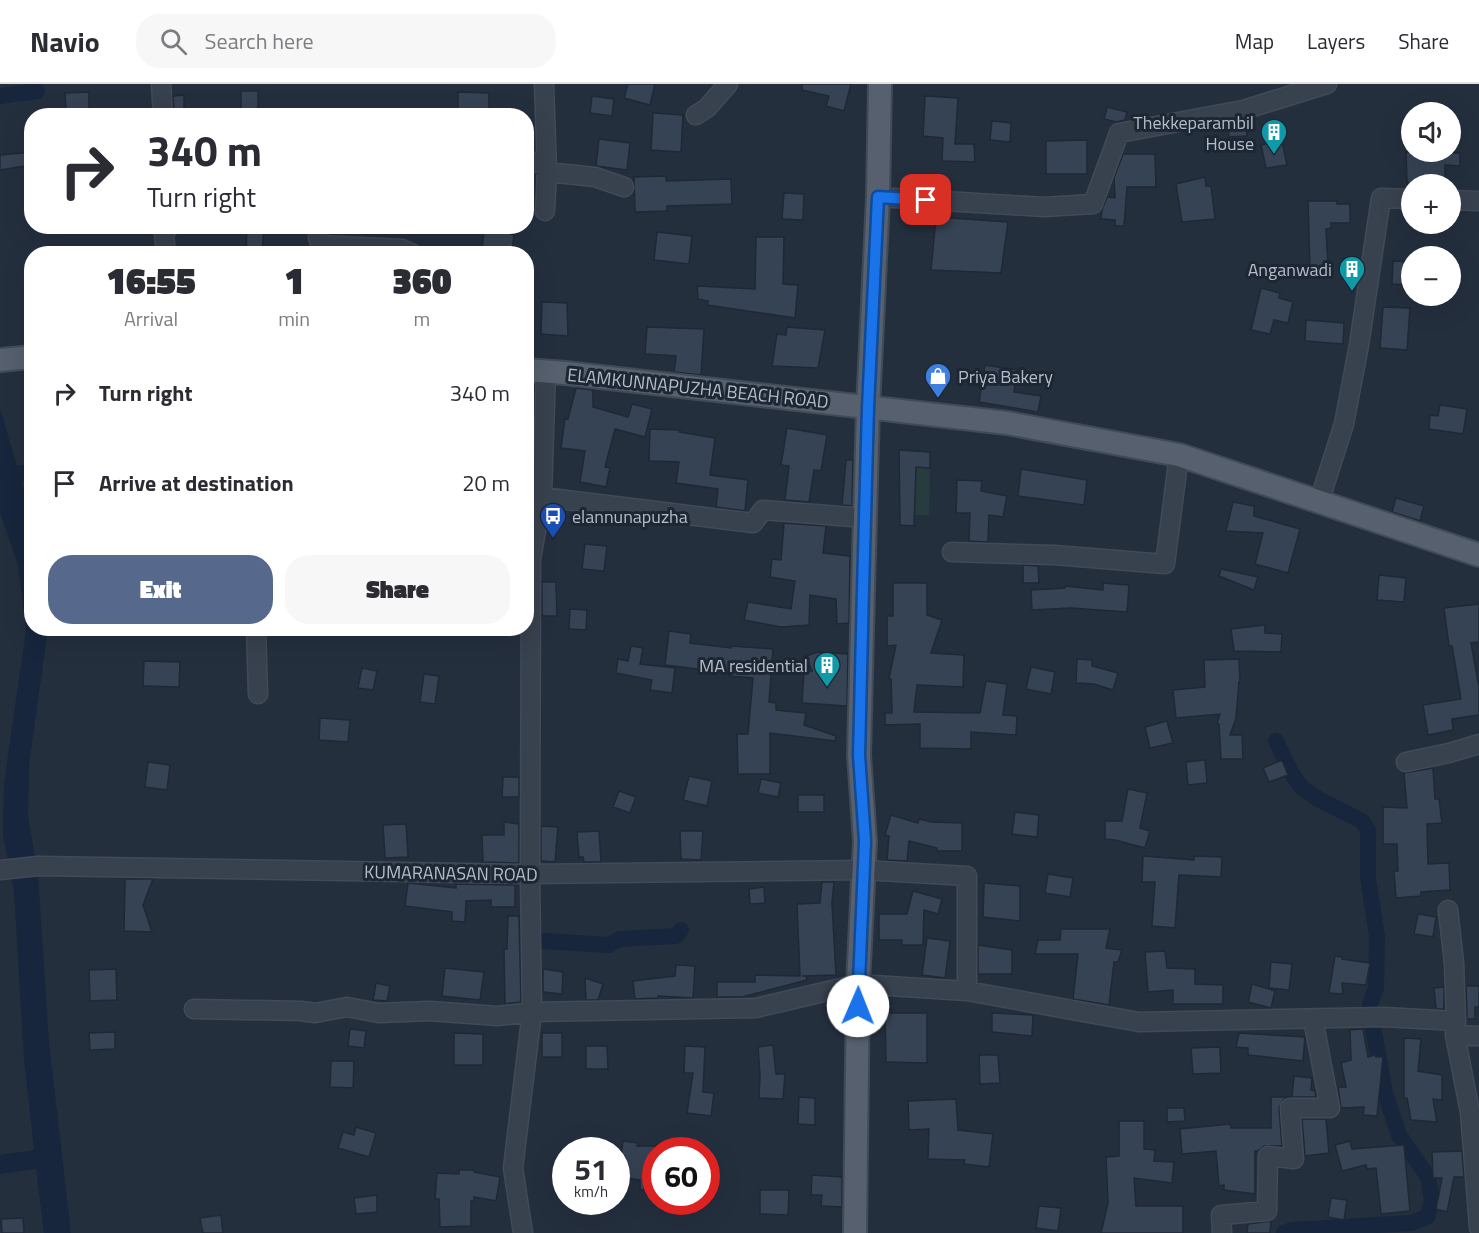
<!DOCTYPE html>
<meta charset="utf-8">
<style>
:root{--surface:#fff;--page:#f7f7f7;--text:#2b2b33;--muted:#7c7c81;--line:#e1e1e2;--accent:#56698c}
body{margin:0;font-family:"Titillium Web",sans-serif;background:var(--page);color:var(--text);height:100vh;display:flex;flex-direction:column;font-size:22px;white-space:nowrap}
*{box-sizing:border-box;margin:0}
p{font-size:20px;color:var(--muted)}
.icon{flex:none;width:33px;height:33px;fill:none;stroke:currentColor;stroke-width:2;stroke-linecap:round;stroke-linejoin:round}
.map{position:relative;flex:1;overflow:hidden}
.panel{position:absolute;left:24px;top:162px;width:510px;height:390px;display:flex;flex-direction:column;background:var(--surface);border-radius:24px;box-shadow:0 6px 24px #0002}
.panel>*{flex:none}
.banner{position:absolute;left:24px;top:24px;width:510px;height:126px;border-radius:24px;box-shadow:0 6px 24px #0002;background:#fff;color:var(--text);overflow:hidden}
.fabs{position:absolute;left:1401px;top:18px;display:grid;gap:12px}
.fabs a{display:grid;place-items:center;width:60px;height:60px;border-radius:50%;background:var(--surface);box-shadow:0 6px 24px #0002;font-size:30px}
.speed{position:absolute;left:552px;top:1053px;display:flex;gap:12px;font-size:30px;font-weight:700;text-align:center}
.speed>*{display:grid;place-content:center;width:78px;height:78px;border-radius:50%;background:var(--surface);box-shadow:0 6px 24px #0002;line-height:1}
.speed small{font-size:15px;font-weight:400}
.speed .limit{border:9px solid #d22;background:#fff;color:#111}
.pin{position:absolute;display:grid;place-items:center;width:51px;height:51px;color:#fff;margin:-26px;border-radius:12px;box-shadow:0 3px 9px #0006}
.me{position:absolute;width:66px;margin:-33px;rotate:1deg;stroke-linejoin:round;filter:drop-shadow(0 0 4px #0008)}
.turn{display:flex;align-items:center;gap:21px;height:126px;padding:0 24px;font-size:27px}
.turn .icon{width:78px;height:78px;stroke-width:2.5}
.turn b{display:block;font-size:42px;line-height:51px}
.eta{display:flex;justify-content:space-evenly;align-items:center;height:102px;text-align:center}
.eta b{font-size:36px;font-weight:800;line-height:42px}
.primary-button{display:flex;gap:12px;margin-top:auto;padding:12px 24px}
.primary-button a{flex:1;height:69px;border-radius:24px;background:var(--accent);color:#fff;font-size:24px;font-weight:800;line-height:69px;text-align:center}
.primary-button a+a{background:var(--page);color:var(--text)}
ul{padding:0;list-style:none}
li{display:flex;align-items:center;gap:18px;height:90px;padding:0 24px}
li div{flex:1}
li b{display:block;font-size:22px}
li em{font-style:normal}
header{display:flex;align-items:center;gap:36px;box-sizing:border-box;height:84px;padding:0 30px;background:var(--surface);border-bottom:2px solid var(--line)}
header strong{font-size:28px}
nav{display:flex;gap:33px;margin-inline-start:auto;font-size:21px}
.search{width:420px;height:54px;background:var(--page);display:flex;align-items:center;gap:15px;box-sizing:border-box;padding:0 21px;border-radius:24px;color:var(--muted);font-size:22px}
.map>svg:first-child{display:block}
</style>
<header>
<strong>Navio</strong>
<div class="search"><svg class="icon" aria-label="search" viewBox="0 0 24 24"><circle cx="10" cy="10" r="6"/><path d="M15 15l6 6"/></svg>Search here</div>
<nav><a>Map</a><a>Layers</a><a>Share</a></nav>
</header>
<div class="map">
<svg width="1479" height="1149" viewBox="0 0 1479 1149">
<rect width="100%" height="100%" fill="#242f3e"/>
<!-- green -->
<path fill="#263c3f" d="M916 383 930 384 929 431H914Z"/>
<!-- water -->
<path fill="#17263c" d="M0 324 31 430 32 544 48 545 29 681 28 732 38 790 49 958 71 1149H44L36 1085 0 1090V1071L34 1066 24 976 14 808 3 751 4 699 26 546 18 481 0 429Z"/>
<g fill="none" stroke-linecap="round" stroke-linejoin="round">
<!-- canal -->
<path stroke="#17263c" stroke-width="16" d="M0 12 37 7
M8 391 32 388
M1276 657 1292 690 1302 704 1320 716 1362 737 1368 746V794L1377 852 1376 904 1370 920 1373 943 1385 1009 1399 1051 1428 1093 1432 1117 1427 1133 1411 1139 1292 1146 1284 1149
M545 857 609 861 620 855 676 852 681 846"/>
</g>
<!-- building -->
<path fill="#364354" stroke="#1f2835" stroke-width="1.5" d="M628 0H655L650 21 624 14Z
M802 0H851L844 27 826 22 829 12 802 6Z
M241 7H258V28L241 27Z
M89 8V25L66 26 65 9Z
M458 8 489 9V26L458 25Z
M184 11V28H174L173 12Z
M592 12 614 15 612 32 590 29Z
M925 12 958 14 955 60H974L975 78 942 77 943 54 923 52Z
M1107 23 1127 28 1125 36 1116 38 1104 35Z
M653 29 683 31 681 68 651 66Z
M992 37 1011 39 1010 58 990 56Z
M1246 38 1247 52 1229 53 1228 40Z
M599 55 630 59 627 86 596 82Z
M1087 56V90H1046V57Z
M1282 57 1287 81 1266 84 1261 61Z
M32 68V81L0 86V71Z
M1406 68 1460 69V82L1445 81V98L1407 99Z
M1123 70H1155L1156 103H1127L1124 142H1115V136L1101 135 1102 126 1107 113 1115 114 1114 94Z
M666 92V97L731 95 732 120 667 122V127L635 128 634 93Z
M1205 93 1206 102H1211L1212 109 1215 135 1182 138 1176 100Z
M784 109 804 110 803 136 782 135Z
M1308 117H1337V120H1350V139H1331V144L1326 145 1328 182 1310 184Z
M936 133 1008 138 1001 189 931 186Z
M247 142H264L262 170H246Z
M488 142H511L510 150 514 151 512 169 482 166 484 147 487 148Z
M657 148 692 152 689 180 654 176Z
M756 153H784L783 200 798 201 795 234 707 221 708 217 698 215 697 202 755 205Z
M1343 174 1355 175 1354 190 1342 189Z
M1393 177 1412 178V201L1392 200Z
M1261 204 1280 209 1279 214 1293 218 1288 239 1274 236 1270 250 1251 246Z
M542 218 567 219 568 252 541 250Z
M1383 223 1410 224 1407 266 1380 264Z
M1306 236 1344 239 1343 260 1305 257Z
M647 243 704 245 701 291 674 288 676 272 645 270Z
M787 243 825 246 818 284 772 282 777 250 786 251Z
M985 281 1017 286 1014 308 1041 312 1038 328 979 318Z
M576 304 593 306V323L628 333 632 320 652 325 645 353 615 345 605 383 610 384 606 403 580 398 585 367 561 364 565 334 568 335Z
M1440 321 1467 325 1463 350 1429 345 1430 331 1438 332Z
M787 344 827 351 821 387 814 386 809 418 785 416 789 382 781 381Z
M650 345 680 346 679 348 715 354 710 391 748 396 745 427 716 423 718 405 676 399 679 378 649 377Z
M899 366 930 368V384L916 383 914 442 900 441Z
M846 376H853L852 422 842 421Z
M1021 385 1087 396 1084 421 1018 412Z
M957 396 982 397 981 407 1007 412 1003 433 989 431 988 458 969 457 970 429H956Z
M1396 414 1424 422 1420 437 1392 428Z
M1233 418 1254 422V432L1300 445 1288 489 1255 480 1263 449 1226 447Z
M784 439 826 442 823 469 850 472 849 539 837 540 836 515 810 511 809 541 781 543 744 536 748 518 791 525 795 497 770 493 772 475 781 476Z
M585 460 607 462 604 487 582 485Z
M1023 481 1038 482 1039 499H1023Z
M1221 485 1258 493 1254 506 1219 492Z
M1379 491 1406 494 1404 518 1377 516Z
M542 498H556L557 532H542Z
M893 499H927V531L942 536 931 569 964 571 963 603 917 601 914 628 980 629 986 597 1007 600 1003 631 1017 632 1016 651 971 648V665L920 664V640L885 641V629H892L891 595 889 594 896 561 887 562V532H893Z
M1103 499 1129 501 1127 528 1071 524 1032 526 1031 506 1065 504V502L1103 506Z
M1479 520V558L1471 559 1479 603V631L1452 635 1453 646 1428 651 1423 621 1461 615 1452 562H1449L1444 524Z
M570 525 587 526 586 546 569 545Z
M1265 541V549L1282 550 1281 568 1234 567 1231 545Z
M669 547 691 550 690 559 731 564V562L773 565 769 618 776 619V626L806 629 804 641 836 652 835 657 770 649V690H738L737 650H748L753 594 729 592V589L665 581Z
M631 562 643 564 640 580 675 584 672 609 650 606 652 596 616 589 618 575 628 577Z
M818 568 848 570 847 622 802 619 804 586 812 587 806 572Z
M1077 575 1092 576V582L1118 589 1113 606 1094 600 1076 599Z
M1239 575 1240 598H1239L1236 634 1230 651H1242L1243 675H1221L1219 640 1217 639 1220 630 1176 634 1173 606 1205 603 1204 576Z
M144 577 180 578 179 603 143 602Z
M1031 583 1055 588 1051 610 1026 605Z
M362 584 377 587 373 606 358 604Z
M424 590 439 592 435 620 420 618Z
M320 634 350 636 348 658 319 656Z
M1167 637 1173 659 1150 664 1145 643Z
M1205 676 1207 699 1188 701 1186 678Z
M1282 676 1288 691 1269 698 1263 684Z
M148 678 170 681 167 706 145 703Z
M1433 684 1435 715H1439L1442 739 1427 740 1428 780 1449 779 1450 806 1421 808V812L1396 814 1394 787H1398L1397 760H1383V723L1407 724 1404 689Z
M689 692 712 697 707 722 683 716Z
M503 693H519V713H502Z
M761 695 781 699 778 713 758 709Z
M1128 705 1147 709 1140 744 1150 747 1145 764 1115 756 1105 755V737H1122Z
M619 707 636 713 630 729 613 723Z
M798 711H824V728H798Z
M1015 728 1039 731 1037 753 1012 750Z
M891 731 918 739 919 735 931 738 962 739V767H937V764L909 757 907 777 887 776 889 752 885 751Z
M504 738 519 740V779L483 778 482 751H504Z
M406 740 408 773 385 774 383 741Z
M541 742 558 743 555 778 541 777Z
M599 747 601 778H584L583 773H579L577 748Z
M680 747H703L701 776 681 775Z
M1143 772 1194 776V772L1222 773 1221 793 1179 791 1175 844 1152 842 1155 798H1142Z
M1048 790 1073 794 1070 813 1045 809Z
M125 795H153L143 821 152 848 124 847Z
M822 798H834L832 819 836 891 802 892H806L807 896 742 913H717V898H755V891L800 892 797 820 820 819Z
M408 799 456 804V800L515 801V823H491V816L466 817 465 838 452 837V828L405 822Z
M984 799 1020 802V837L983 833Z
M764 803 765 819 750 820 749 805Z
M913 807 942 815 938 830 924 826 923 861H902V856H879V830H907Z
M1418 830 1436 833 1433 853 1414 850Z
M508 832H519L521 918 505 920 504 865H507Z
M1061 845H1110L1106 864 1122 866 1118 878H1114L1109 921 1073 915 1078 870H1035L1038 856H1060Z
M927 854 950 857 945 894 922 891Z
M978 861 1012 866V890H978Z
M1165 867 1167 884 1195 885V900L1223 901V920H1173V906L1148 908 1145 868Z
M1335 872 1342 873V875L1370 879 1366 901 1342 899 1343 910 1329 909Z
M1271 878 1292 880 1289 906 1269 904Z
M676 881 695 882 693 914 658 912V914L635 915 633 897 675 892Z
M445 884 484 888 480 916 442 912Z
M116 885 117 916 90 917 89 886Z
M543 885 563 888 562 910 543 908Z
M585 894 603 900 598 916H586Z
M376 899 390 902 387 917 373 916Z
M1252 900 1275 907 1271 924 1248 918Z
M1466 902H1479V923H1475V935H1467Z
M1444 903V925H1436L1434 904Z
M885 929H927V979L886 978Z
M992 929 1033 931 1032 952 992 948Z
M350 945 366 947 364 964 348 962Z
M1363 945 1368 973 1375 971 1376 973H1383L1377 1032 1363 1031 1364 1023 1341 1024 1338 1003H1346L1341 979 1351 976 1350 946Z
M115 948V965L90 966 89 949Z
M454 949 483 950V981H454Z
M542 949H562V973H542Z
M1239 949 1305 953 1303 977 1248 971V964L1236 963Z
M1404 954 1421 955 1418 987 1442 991V1016L1433 1015 1437 1038 1411 1036 1407 1014H1404Z
M773 961 776 990H785L783 1015 759 1014 760 991 758 963Z
M586 962H607L608 985H586Z
M685 962 705 963 703 1008 714 1009 711 1032 687 1029 693 989H684Z
M1220 963 1221 989 1193 990 1191 964Z
M979 971H998L1000 999 980 1000Z
M331 977H354L353 1004 330 1003Z
M1294 992 1312 994 1311 1006 1315 1007 1316 1013H1292Z
M799 1013 815 1014V1041L798 1040Z
M1271 1013H1290L1284 1015 1279 1024 1282 1062H1264L1258 1067H1255V1110L1224 1106V1101L1219 1102 1216 1067 1182 1070 1180 1045 1230 1040 1231 1044H1271Z
M956 1015 958 1046 993 1050 989 1083 964 1080 965 1076 928 1075 929 1045 909 1046 908 1017Z
M1167 1024H1184L1185 1037 1167 1038Z
M1302 1035H1326L1329 1069 1305 1072Z
M1119 1037H1144V1065L1155 1066 1154 1077 1174 1078 1172 1099 1134 1094 1136 1122H1183V1149H1101L1108 1119 1106 1073 1119 1072Z
M356 1043 376 1049 369 1073 338 1064 343 1048 354 1051Z
M623 1057 638 1059 637 1062H656V1106H640V1096L618 1093Z
M1350 1057 1352 1065 1404 1061 1410 1127 1381 1130 1376 1084 1367 1085 1366 1081 1342 1087 1335 1061Z
M1462 1067 1464 1093H1454L1447 1128 1436 1125 1442 1094H1433L1432 1068Z
M459 1086H474V1088L500 1093 496 1117 474 1113V1117H471V1142L440 1143 439 1115H435L437 1089 459 1090Z
M812 1091 842 1093V1123L821 1122 822 1111H811Z
M760 1106H789L788 1131 760 1130Z
M377 1111V1128L356 1130 354 1114Z
M1331 1114 1347 1116 1344 1136 1328 1133Z
M1039 1122 1061 1124 1058 1147 1036 1144Z
M221 1131 223 1149H203L200 1134Z
M23 1134 24 1149H2L1 1135Z
M1271 1137 1270 1149H1247L1248 1140Z"/>
<g fill="none" stroke-linecap="round" stroke-linejoin="round">
<!-- minor casing -->
<g stroke="#414a57" stroke-width="21">
<path id="minor" d="M161 0 163 32
M544 0 547 88 545 127
M696 31 707 24 728 0
M526 77 547 80
M547 88 595 93 624 103
M878 113 1044 123 1093 120 1119 49 1243 26 1327 0
M1450 116 1479 117
M319 142 318 154 321 161 402 165 413 170
M166 170 164 150 169 142
M1319 418 1344 340 1359 261 1381 114 1412 115
M535 422 542 413 753 439 763 426 865 434
M952 468 1054 471 1165 480 1179 371
M256 544 258 610
M1406 678 1449 669 1479 660
M0 786 38 782 530 790 863 786 967 792V907L1139 938 1384 933 1456 937 1455 951
M1448 826 1454 879 1456 937
M194 925 301 927 315 929 347 923 379 929 429 927 498 932 532 928 756 924 858 900 967 907
M1479 952 1455 951 1470 1028 1479 1143
M523 1149 513 1084 532 928 530 790 531 475 542 413 546 288
M1222 1149 1221 1131 1267 1127 1268 1072 1294 1075 1290 1024H1330L1313 935"/>
</g>
<!-- major casing -->
<g stroke="#414a57" stroke-width="26">
<path id="major" d="M0 276 32 273
M526 286 565 289 1007 339 1179 371 1479 471
M855 1149 858 900 865 757 859 671 863 506 868 324 878 113 880 0"/>
</g>
<!-- minor -->
<use href="#minor" stroke="#38414e" stroke-width="18"/>
<!-- major -->
<use href="#major" stroke="#56606e" stroke-width="22"/>
</g>
<g fill="none" stroke-linecap="round" stroke-linejoin="round">
<!-- route casing -->
<g stroke="#114b97" stroke-width="15">
<path id="route" d="M858 922 865 757 859 671 863 506 868 324 878 113 926 116"/>
</g>
<!-- route -->
<use href="#route" stroke="#1a73e8" stroke-width="10"/>
</g>
<!-- icons -->
<defs>
<g id="building-pin" transform="scale(1.35)"><path d="M0 17L-7.5 6A9.5 9.5 0 1 1 7.5 6Z" fill="#0f9aa8" stroke="#1d2633"/><path d="M-4-6H4V6H1V3H-1V6H-4ZM-2.5-4.3h1.7v1.8h-1.7ZM.8-4.3h1.7v1.8H.8ZM-2.5-1h1.7V.8h-1.7ZM.8-1h1.7V.8H.8Z" fill="#fff"/></g>
<g id="shop-pin" transform="scale(1.35)"><path d="M0 17L-7.5 6A9.5 9.5 0 1 1 7.5 6Z" fill="#3f7fe0" stroke="#1d2633"/><path d="M-5-2.5h2.3a2.7 3.5 0 0 1 5.4 0H5L5.5 6h-11ZM-1.5-2.5h3a1.5 2.3 0 0 0-3 0Z" fill="#fff"/></g>
<g id="bus-pin" transform="scale(1.35)"><path d="M0 17L-7.5 6A9.5 9.5 0 1 1 7.5 6Z" fill="#1a4fb4" stroke="#1d2633"/><path d="M-5-6H5V4H4V6H2V4H-2V6H-4V4H-5ZM-3.5-4V0h7V-4ZM-3.5 1.2v1.5H-2V1.2ZM2 1.2v1.5H3.5V1.2Z" fill="#fff"/></g>
</defs>
<g fill-rule="evenodd">
<use href="#building-pin" x="1274" y="48"/>
<use href="#building-pin" x="1352" y="185"/>
<use href="#shop-pin" x="938" y="292"/>
<use href="#bus-pin" x="553" y="432"/>
<use href="#building-pin" x="827" y="581"/>
</g>
<g text-anchor="middle" dominant-baseline="central" stroke-width="6" stroke-linejoin="round" paint-order="stroke">
<!-- poi labels -->
<g font-size="18" fill="#b4bcc9" stroke="#1d2633" text-anchor="end">
<text x="1254" y="38">Thekkeparambil<tspan x="1254" dy="21">House</tspan></text>
<text x="1332" y="185">Anganwadi</text>
<text x="958" y="292" text-anchor="start">Priya Bakery</text>
<text x="572" y="432" text-anchor="start">elannunapuzha</text>
<text x="808" y="581">MA residential</text>
</g>
<!-- street labels -->
<g font-size="18" fill="#b4bcc9" stroke="#1d2633">
<text transform="translate(698 304) rotate(6)">ELAMKUNNAPUZHA BEACH ROAD</text>
<text transform="translate(451 789) rotate(1)">KUMARANASAN ROAD</text>
</g>
</g>
</svg>
<div class="fabs">
<a><svg class="icon" aria-label="sound" viewBox="0 0 24 24"><path d="M4 9h4l5-4v14l-5-4H4zM17 9q2 3 0 6"/></svg></a>
<a>+</a>
<a>−</a>
</div>
<div class="speed"><div>51<small>km/h</small></div><div class="limit">60</div></div>
<div class="pin" style="left:926px;top:116px;background:#d93025"><svg class="icon" aria-label="arrive" viewBox="0 0 24 24"><path d="M6 21V4h12l-3 4 3 4H6"/></svg></div>
<svg class="me" style="left:858px;top:922px" viewBox="-20 -20 40 40"><circle r="19" fill="#fff"/><path d="M0-13L10 11 0 6-10 11z" fill="#1a73e8"/></svg>
<div class="banner">
<div class="turn"><svg class="icon" aria-label="right" viewBox="0 0 24 24"><path d="M7 20v-9h11M14 6l5 5-5 5"/></svg><div><b>340 m</b>Turn right</div></div>
</div>
<section class="panel">
<div class="eta">
<div><b>16:55</b><p>Arrival</p></div>
<div><b>1</b><p>min</p></div>
<div><b>360</b><p>m</p></div>
</div>
<ul>
<li><svg class="icon" aria-label="right" viewBox="0 0 24 24"><path d="M7 20v-9h11M14 6l5 5-5 5"/></svg><div><b>Turn right</b></div><em>340 m</em></li>
<li><svg class="icon" aria-label="arrive" viewBox="0 0 24 24"><path d="M6 21V4h12l-3 4 3 4H6"/></svg><div><b>Arrive at destination</b></div><em>20 m</em></li>
</ul>
<div class="primary-button"><a>Exit</a><a>Share</a></div>
</section>
</div>
